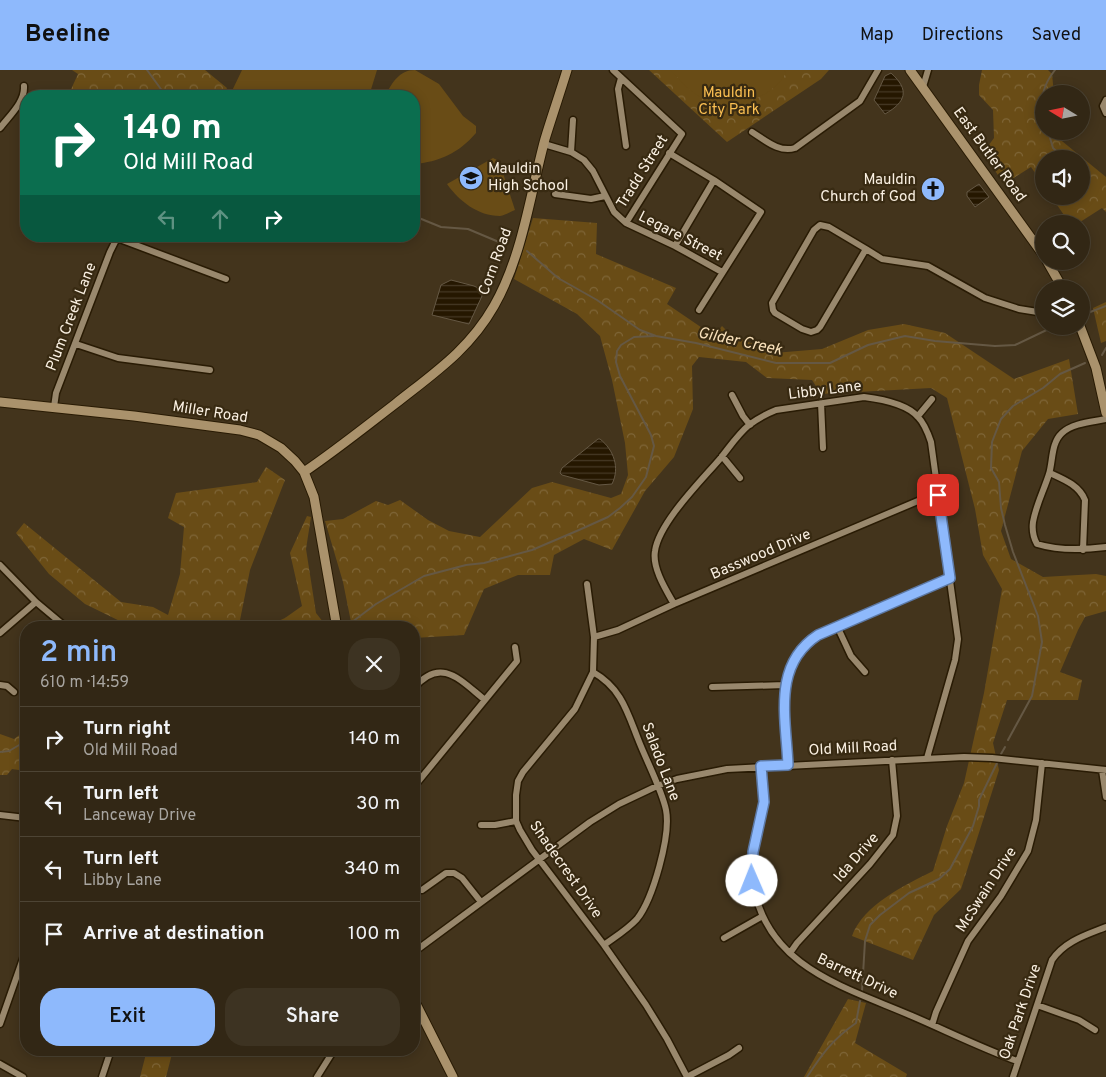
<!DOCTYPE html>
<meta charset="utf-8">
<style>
:root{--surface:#322715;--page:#3d3322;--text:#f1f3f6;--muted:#a8a5a0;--line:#4d4434;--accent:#8eb9fc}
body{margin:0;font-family:Overpass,sans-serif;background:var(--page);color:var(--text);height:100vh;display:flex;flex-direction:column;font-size:19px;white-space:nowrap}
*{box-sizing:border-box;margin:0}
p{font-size:16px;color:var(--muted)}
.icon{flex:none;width:28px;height:28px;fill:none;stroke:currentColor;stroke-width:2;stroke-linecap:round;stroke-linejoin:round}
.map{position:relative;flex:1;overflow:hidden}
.panel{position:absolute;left:20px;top:551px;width:400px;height:435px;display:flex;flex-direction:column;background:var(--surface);border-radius:20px;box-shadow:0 2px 12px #0003,0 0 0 1px var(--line)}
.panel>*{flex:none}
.guide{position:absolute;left:20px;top:20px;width:400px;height:152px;border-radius:20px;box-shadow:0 2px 12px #0003,0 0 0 1px var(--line);background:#0b6e4f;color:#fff;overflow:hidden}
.needle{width:32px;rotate:280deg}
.buttons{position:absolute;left:1035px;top:15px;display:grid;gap:10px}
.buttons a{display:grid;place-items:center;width:55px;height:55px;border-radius:50%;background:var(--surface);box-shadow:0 2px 12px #0003,0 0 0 1px var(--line);font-size:25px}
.pin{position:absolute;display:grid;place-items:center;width:42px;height:42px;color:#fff;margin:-21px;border-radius:10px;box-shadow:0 2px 8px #0006}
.me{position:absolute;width:55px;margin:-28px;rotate:359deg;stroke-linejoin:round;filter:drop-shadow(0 0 4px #0008)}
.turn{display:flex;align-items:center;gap:18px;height:105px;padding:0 20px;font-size:22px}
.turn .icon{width:65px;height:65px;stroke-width:2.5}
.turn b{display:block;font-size:35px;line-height:42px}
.lanes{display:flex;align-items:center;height:48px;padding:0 20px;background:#0003;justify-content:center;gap:25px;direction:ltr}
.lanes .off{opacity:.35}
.round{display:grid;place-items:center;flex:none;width:52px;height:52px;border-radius:20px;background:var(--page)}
.summary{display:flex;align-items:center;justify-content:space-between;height:85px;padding:0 20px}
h1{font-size:30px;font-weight:600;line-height:38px;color:var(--accent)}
.action{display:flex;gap:10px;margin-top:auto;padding:10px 20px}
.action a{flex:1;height:58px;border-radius:20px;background:var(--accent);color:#111;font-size:20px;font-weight:600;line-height:58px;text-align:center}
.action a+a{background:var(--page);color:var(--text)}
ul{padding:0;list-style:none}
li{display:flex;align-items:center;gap:15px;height:65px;padding:0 20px;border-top:1px solid var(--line)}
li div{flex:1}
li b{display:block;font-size:19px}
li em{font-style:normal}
header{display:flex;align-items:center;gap:30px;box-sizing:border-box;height:70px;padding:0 25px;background:var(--accent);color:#111}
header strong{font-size:24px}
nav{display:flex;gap:28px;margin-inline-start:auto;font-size:18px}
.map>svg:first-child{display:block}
</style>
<header>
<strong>Beeline</strong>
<nav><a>Map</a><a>Directions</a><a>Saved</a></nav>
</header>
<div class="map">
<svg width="1106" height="1007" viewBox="0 0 1106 1007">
<defs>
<pattern id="forest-crowns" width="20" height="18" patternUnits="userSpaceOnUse" patternTransform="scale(1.25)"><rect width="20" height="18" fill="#694c16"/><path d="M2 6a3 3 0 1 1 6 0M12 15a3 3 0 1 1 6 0" fill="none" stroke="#7f6638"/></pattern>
<pattern id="water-rules" width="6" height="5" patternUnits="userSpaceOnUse" patternTransform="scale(1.25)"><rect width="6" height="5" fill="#251700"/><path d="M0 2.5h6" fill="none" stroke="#463925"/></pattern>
</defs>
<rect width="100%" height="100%" fill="#43341c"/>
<!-- forest -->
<path fill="url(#forest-crowns)" d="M72 0H205L227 18 223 26H68L78 4Z
M649 0H829L821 9 727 72Z
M982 0H1048L1052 4 1054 24H1044V61H1057V67L1106 107V142L1102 138 1077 154H1070L1051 126H1081V89H1044V116L1031 97 1004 114 983 83 994 68 993 40 979 25V15Z
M533 148 597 153 596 184 676 218 667 234 714 266 722 256 730 264 774 283 822 279 868 260 904 254 945 263 1014 309 1069 289 1078 344 1048 349 1022 381 1001 461 1011 489 1043 507 1096 504 1106 506V541L1085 547 1078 560 1060 602 1082 610 1078 630H1007L993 673 999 700 961 819 934 845 913 890 852 866C863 835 905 815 933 801L947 756 964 713 984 623 1002 519 983 485 975 439 947 328 931 318 821 324 812 310 767 308 746 292 699 287 692 296 693 339 674 387 645 421 612 480 584 469 554 485 550 505H518L484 519 464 565 414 568V558L352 557 343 512 325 451 343 449 376 431 388 435 400 430 428 450 449 461 480 467 532 418 552 412 611 428 621 424 628 405 625 373 612 310 600 266 577 244 514 209Z
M1106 232V271L1101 273 1093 238Z
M266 397 285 410 250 500 240 550 265 557 285 548 302 536 290 483 307 446 311 447 306 479 316 543 327 557H132L85 534 49 504 16 463 24 453 121 532 153 537 168 545 180 504 184 457 168 448 176 423 257 412Z
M26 660V701L12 699 7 705H0V664L14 669Z
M848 929 866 933 855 973 907 1004 906 1007H804Z
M147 980H173L166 1007H140Z"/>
<!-- garden -->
<path fill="#694c16" d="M242 0H377L369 26H234L230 25Z
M415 0 439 14 463 46 476 56V63C459 83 439 92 414 94V26H385C392 13 399 0 415 0Z
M670 0H784L786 3C772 28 737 39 710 31 694 27 682 12 670 0Z
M493 88 499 91 515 140C510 142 505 145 500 146 478 146 459 131 447 114Z"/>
<!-- water -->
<path fill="url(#water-rules)" stroke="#655844" d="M891 3C910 20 906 32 885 44L874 30 885 6Z
M979 114 989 127 975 137 967 126V122Z
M451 210 474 216 480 219 482 226 469 254 432 245 441 215Z
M598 369H600C614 380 620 398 612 414L599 415 562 405 560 403 562 398Z"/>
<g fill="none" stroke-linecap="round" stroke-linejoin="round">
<!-- stream -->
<path stroke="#655844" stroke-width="2" d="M147 0 166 26
M1044 44C1040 26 1044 14 1055 0
M1048 61 1053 78 1065 89
M1081 104 1089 110
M414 146 441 157 468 159 506 175
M527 181 558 208 597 230 640 260 656 266 696 273 776 293H830L868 275 905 266 935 271 995 276 1015 275 1055 256
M1085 244 1106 236
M1102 285 1106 278
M344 558 376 534 424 506 466 495 484 493 532 480 579 460 608 447 620 438 632 427 646 407 654 376 651 365 620 306 616 292 617 281 621 275 634 267 654 266
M1008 670 1032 626 1042 572 1038 546 1013 482 1005 455 1001 438 999 412 991 398 992 372 1001 349 1013 336 1043 318 1060 304 1085 293
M0 682 9 681 26 671
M1001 684 1005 677
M862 921 865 871 870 855 880 845 909 823 939 809 950 799 973 756 979 736V730L997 693
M807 1007C822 984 833 969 856 953L860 931"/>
<!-- street casing -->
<g stroke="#291b04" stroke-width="9">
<path id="street" d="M613 0 682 64 626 153
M621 8 618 19 626 76
M923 17 928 0
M1106 30 1103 36 1106 43
M0 58C10 45 25 32 24 16
M752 62C765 70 779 83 795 78L860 31 878 0
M544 74 571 82 584 90 593 101 614 142 626 153 675 176 722 202
M571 82 573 50
M669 83 714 110 761 142 699 240
M555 124 591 129 605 126
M820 155 829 157 866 179 820 257 817 260 811 262 802 259 775 243 773 240 772 233 814 160Z
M117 168 226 209
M675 176 714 110
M866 179 882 189 928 196 985 228 1019 239 1044 243
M76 274 118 288 210 300
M732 325 743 346 750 355
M821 333 823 378
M54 337 56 323 110 182 118 166
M918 346 932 329
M1106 349C1092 352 1073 353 1062 363 1051 373 1053 391 1049 404 1044 420 1036 435 1033 452 1032 460 1033 467 1037 474 1060 481 1083 480 1106 477
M722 386 740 408
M1050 403C1063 409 1079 415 1085 430L1083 480
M0 495 36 532 67 558
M587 514 594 567 593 602 575 639 523 702 518 711 516 725V751L520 760 532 780 604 875 646 935 667 969 687 1007
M674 534C666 520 652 498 655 481 659 453 700 412 719 390 729 378 737 365 749 355 757 349 766 344 776 340L864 327C880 329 907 334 918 347 924 353 928 363 931 372L958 569 955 590 927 688
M837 556 851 586 865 602
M0 563 36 532
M594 567 618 560 674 534 925 428 938 425
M593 602C621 618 627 641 638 669 646 690 662 720 666 740 671 765 653 829 637 849 628 859 615 867 604 875
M0 615 7 616 14 622
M712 617 785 615
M414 618C441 586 460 610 485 630
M788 695C786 648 772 594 818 565L950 508
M761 696C763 708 765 721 763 734 760 760 749 785 753 812 765 897 845 917 912 946 947 961 981 978 1017 991
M1102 700 1106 727
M414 715 417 713 517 591 515 577
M0 745 26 748
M481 755H495L516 751
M414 815 416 820H422L446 803H454L462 808 481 832
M724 868 761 847
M414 882 590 752 619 734 657 716 677 709 727 699 964 687 992 688 1106 700
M790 883 797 873 870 794 893 765 897 746 892 690
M1037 935 1079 950 1095 960
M0 954 26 880
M932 955 936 942 968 871 1001 826 1028 781 1036 750 1042 693
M0 994 23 1007
M102 1007 111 980
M317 1007 334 980
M687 1007 729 985 739 978
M1013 1007 1052 890C1065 871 1086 865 1106 857"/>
</g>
<!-- secondary casing -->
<g stroke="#291b04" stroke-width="11">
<path id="secondary" d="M910 0 1044 186
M1047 191 1063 219
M1080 256 1096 298 1106 343
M0 332 134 346 240 360 259 365 281 378 295 391 304 402 314 427 337 558
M304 402C335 381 365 357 395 334 434 303 469 280 494 236 523 185 530 124 545 69 552 46 560 23 567 0
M414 930 453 1007"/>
</g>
<!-- street -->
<use href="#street" stroke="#99886d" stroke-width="6"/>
<!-- secondary -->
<use href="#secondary" stroke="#aa926c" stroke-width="9"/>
</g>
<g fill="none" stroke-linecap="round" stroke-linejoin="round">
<!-- route casing -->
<g stroke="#5c78a4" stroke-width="12">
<path id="route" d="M752 811 753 782 764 732 761 696 788 695C786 648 772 595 818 565L950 508 938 425"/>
</g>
<!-- route -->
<use href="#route" stroke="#8eb9fc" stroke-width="9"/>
</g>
<!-- icons -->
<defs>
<g id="school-disc" transform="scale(1.25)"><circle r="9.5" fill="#8eb9fc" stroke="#382a12"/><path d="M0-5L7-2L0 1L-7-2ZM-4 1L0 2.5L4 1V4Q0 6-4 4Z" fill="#111"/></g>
<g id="church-disc" transform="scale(1.25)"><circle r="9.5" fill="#8eb9fc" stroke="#382a12"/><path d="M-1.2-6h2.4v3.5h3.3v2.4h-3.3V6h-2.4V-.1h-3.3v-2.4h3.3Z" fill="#111"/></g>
</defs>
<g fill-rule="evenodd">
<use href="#school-disc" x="471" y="108"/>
<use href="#church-disc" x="933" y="119"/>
</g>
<g text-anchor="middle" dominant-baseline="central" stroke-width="4.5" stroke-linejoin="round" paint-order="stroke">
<!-- park labels -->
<g font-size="15" fill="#fbbf52" stroke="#382a12">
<text x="729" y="23">Mauldin<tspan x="729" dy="17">City Park</tspan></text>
</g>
<!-- street labels -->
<g font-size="15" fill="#faf0e2" stroke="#382a12">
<text transform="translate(989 85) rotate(54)">East Butler Road</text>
<text transform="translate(643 102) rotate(-58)">Tradd Street</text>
<text transform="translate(680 167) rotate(27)">Legare Street</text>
<text transform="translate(496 192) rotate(-70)">Corn Road</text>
<text transform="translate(72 247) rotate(-69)">Plum Creek Lane</text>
<text transform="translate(825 321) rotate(-7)">Libby Lane</text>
<text transform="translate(210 343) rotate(9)">Miller Road</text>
<text transform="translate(761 485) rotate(-23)">Basswood Drive</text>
<text transform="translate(853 679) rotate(-3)">Old Mill Road</text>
<text transform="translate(660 692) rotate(69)">Salado Lane</text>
<text transform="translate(857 788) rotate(-49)">Ida Drive</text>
<text transform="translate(565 800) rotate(55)">Shadecrest Drive</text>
<text transform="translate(987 820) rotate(-57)">McSwain Drive</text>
<text transform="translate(857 907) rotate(25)">Barrett Drive</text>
<text transform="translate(1021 942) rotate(-71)">Oak Park Drive</text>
</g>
<!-- poi labels -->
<g font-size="15" fill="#faf0e2" stroke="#382a12" text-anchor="start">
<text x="488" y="99">Mauldin<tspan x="488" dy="17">High School</tspan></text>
<text x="916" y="110" text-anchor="end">Mauldin<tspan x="916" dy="17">Church of God</tspan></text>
</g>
<!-- water labels -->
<g font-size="16" font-style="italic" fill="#f8e0ba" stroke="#382a12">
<text transform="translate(740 272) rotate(12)">Gilder Creek</text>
</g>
</g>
</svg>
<div class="buttons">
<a><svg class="needle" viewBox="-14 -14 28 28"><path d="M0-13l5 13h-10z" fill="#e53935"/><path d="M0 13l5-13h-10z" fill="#a8a5a0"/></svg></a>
<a><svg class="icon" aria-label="sound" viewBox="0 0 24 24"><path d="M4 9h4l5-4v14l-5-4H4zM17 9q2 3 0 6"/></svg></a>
<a><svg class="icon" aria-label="search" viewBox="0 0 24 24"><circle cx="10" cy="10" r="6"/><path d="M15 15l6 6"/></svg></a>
<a><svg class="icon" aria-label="layers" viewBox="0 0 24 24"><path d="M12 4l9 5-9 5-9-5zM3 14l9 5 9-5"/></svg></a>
</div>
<div class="pin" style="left:938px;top:425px;background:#d93025"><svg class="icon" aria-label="arrive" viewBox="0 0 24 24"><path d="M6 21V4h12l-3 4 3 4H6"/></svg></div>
<svg class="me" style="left:752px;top:811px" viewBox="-20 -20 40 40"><circle r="19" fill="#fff"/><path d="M0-13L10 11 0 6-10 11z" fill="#8eb9fc"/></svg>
<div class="guide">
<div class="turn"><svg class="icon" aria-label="right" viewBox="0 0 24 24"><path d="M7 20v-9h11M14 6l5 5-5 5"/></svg><div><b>140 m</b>Old Mill Road</div></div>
<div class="lanes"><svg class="icon off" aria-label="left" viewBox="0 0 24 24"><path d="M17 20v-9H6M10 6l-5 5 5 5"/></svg><svg class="icon off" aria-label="ahead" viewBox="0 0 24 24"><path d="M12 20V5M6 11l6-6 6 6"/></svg><svg class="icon" aria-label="right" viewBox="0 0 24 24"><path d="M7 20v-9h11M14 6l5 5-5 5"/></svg></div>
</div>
<section class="panel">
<div class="summary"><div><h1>2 min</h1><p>610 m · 14:59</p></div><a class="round"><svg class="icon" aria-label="close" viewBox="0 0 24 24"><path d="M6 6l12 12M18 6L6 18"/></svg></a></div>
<ul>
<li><svg class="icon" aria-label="right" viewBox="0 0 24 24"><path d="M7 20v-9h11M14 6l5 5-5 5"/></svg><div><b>Turn right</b><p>Old Mill Road</p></div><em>140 m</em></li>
<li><svg class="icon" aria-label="left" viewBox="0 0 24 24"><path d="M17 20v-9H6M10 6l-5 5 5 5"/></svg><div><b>Turn left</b><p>Lanceway Drive</p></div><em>30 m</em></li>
<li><svg class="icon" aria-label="left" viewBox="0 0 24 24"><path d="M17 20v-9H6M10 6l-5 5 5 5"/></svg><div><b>Turn left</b><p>Libby Lane</p></div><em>340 m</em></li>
<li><svg class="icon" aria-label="arrive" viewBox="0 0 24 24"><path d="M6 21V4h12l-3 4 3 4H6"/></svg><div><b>Arrive at destination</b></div><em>100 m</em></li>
</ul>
<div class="action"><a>Exit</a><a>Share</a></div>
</section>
</div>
